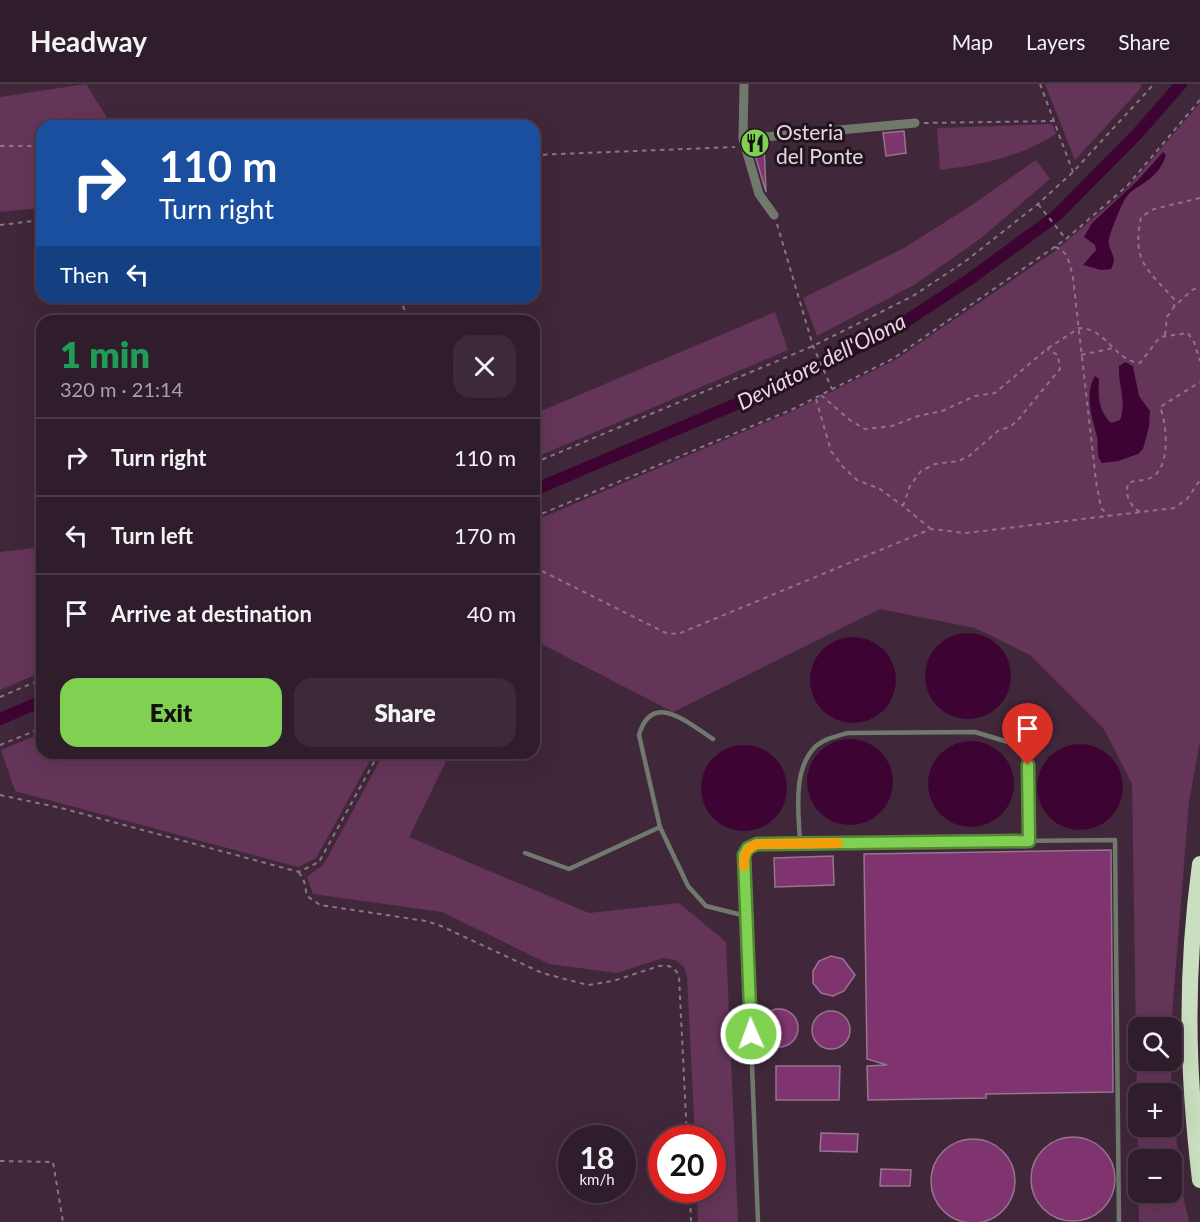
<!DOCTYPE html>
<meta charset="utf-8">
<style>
:root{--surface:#301d2c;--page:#3c2a38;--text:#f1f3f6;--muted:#a8a2a9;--line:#4b3b48;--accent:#80d051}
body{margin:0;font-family:Lato,sans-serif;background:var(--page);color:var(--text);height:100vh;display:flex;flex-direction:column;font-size:22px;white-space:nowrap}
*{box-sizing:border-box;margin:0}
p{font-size:20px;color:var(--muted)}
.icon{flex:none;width:33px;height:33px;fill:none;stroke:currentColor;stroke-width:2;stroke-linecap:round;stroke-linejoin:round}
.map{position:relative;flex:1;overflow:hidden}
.sheet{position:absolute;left:36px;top:231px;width:504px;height:444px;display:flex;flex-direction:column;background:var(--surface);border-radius:18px;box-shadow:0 6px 24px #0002,0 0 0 2px var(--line)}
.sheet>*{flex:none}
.hud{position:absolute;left:36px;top:36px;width:504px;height:183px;border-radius:18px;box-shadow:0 6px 24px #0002,0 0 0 2px var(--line);background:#1a4fa0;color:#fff;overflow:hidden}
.controls{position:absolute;left:1128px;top:933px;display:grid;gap:12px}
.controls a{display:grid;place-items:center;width:54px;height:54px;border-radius:12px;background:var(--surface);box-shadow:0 6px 24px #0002,0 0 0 2px var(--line);font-size:30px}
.speed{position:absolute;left:558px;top:1041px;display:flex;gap:12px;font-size:30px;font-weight:700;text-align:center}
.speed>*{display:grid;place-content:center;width:78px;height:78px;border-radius:50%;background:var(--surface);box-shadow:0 6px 24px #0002,0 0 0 2px var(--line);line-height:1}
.speed small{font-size:15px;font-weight:400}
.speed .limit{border:9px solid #d22;background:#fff;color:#111}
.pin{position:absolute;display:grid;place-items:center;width:51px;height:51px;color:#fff;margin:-62px -26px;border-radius:50% 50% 50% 0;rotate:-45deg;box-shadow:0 0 6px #0007}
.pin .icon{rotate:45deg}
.me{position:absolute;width:66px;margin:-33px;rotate:358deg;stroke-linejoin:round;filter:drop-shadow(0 0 4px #0008)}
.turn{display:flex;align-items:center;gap:21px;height:126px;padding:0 24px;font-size:27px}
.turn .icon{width:78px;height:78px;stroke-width:2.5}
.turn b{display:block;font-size:42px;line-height:51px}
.then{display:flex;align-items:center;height:57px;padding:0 24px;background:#0003;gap:12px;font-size:22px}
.round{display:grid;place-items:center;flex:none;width:63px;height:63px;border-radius:18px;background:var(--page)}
.overview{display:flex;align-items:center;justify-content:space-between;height:102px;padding:0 24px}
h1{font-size:36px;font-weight:800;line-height:45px;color:#1e9e55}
.button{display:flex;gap:12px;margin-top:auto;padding:12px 24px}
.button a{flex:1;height:69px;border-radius:18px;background:var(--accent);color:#111;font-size:24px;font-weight:800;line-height:69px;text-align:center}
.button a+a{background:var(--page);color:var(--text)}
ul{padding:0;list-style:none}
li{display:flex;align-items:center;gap:18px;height:78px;padding:0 24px;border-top:2px solid var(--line)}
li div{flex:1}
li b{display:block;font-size:22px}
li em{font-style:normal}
header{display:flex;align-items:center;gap:36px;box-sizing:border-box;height:84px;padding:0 30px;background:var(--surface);border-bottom:2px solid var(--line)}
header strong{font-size:28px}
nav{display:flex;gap:33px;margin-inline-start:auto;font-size:21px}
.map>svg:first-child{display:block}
</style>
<header>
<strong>Headway</strong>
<nav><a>Map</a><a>Layers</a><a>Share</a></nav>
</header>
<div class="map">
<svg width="1200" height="1138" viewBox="0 0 1200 1138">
<rect width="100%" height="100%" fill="#40273a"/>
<!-- green -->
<path fill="#653559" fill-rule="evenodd" d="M86 0 112 42H42V124L0 128V13Z
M1045 0H1141V4L1075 76Z
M1200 19V657L1189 718 1171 943 1138 944V976L1170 977 1180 1097 1189 1138H1139L1132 700 1104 645 1030 571 975 544 880 525 673 628 534 556V437L793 327 895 276 1055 167 1125 107ZM1138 1010H1172V1042H1138ZM1138 1076H1172V1108H1138Z
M1052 40 1056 50C1020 73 981 81 940 86L937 44Z
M1036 76 1050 95 980 155 914 201 817 252 803 214 904 164 972 121Z
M775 228 788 266 534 374V330Z
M42 463V588L0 606V468Z
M42 649V669H374L316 774 298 783 15 707 1 666Z
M384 669H450L409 753 589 829 679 819 726 858 738 1138H698L697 1106H712V1054H695L687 892 684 883 675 876 663 874 617 889 549 880 442 828 313 810 307 793 324 780Z"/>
<!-- water -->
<path fill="#3d0433" d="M1163 68 1166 71C1156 102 1131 99 1123 119 1120 124 1110 150 1109 154 1107 167 1119 172 1111 185L1101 186 1083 181 1096 166 1095 161 1084 153 1092 139 1138 96Z
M1125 278 1133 282 1139 312 1150 327 1149 343 1143 365 1138 370 1118 377 1102 379C1095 371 1099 362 1097 352 1092 334 1084 310 1095 292L1099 295C1098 312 1098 326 1111 339L1120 336C1127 318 1118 301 1119 282Z
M925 592a43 43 0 1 1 86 0a43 43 0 1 1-86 0Z
M810 596a43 43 0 1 1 86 0a43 43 0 1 1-86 0Z
M807 698a43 43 0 1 1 86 0a43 43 0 1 1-86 0Z
M928 700a43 43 0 1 1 86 0a43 43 0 1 1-86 0Z
M1037 703a43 43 0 1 1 86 0a43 43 0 1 1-86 0Z
M701 704a43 43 0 1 1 86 0a43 43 0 1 1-86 0Z"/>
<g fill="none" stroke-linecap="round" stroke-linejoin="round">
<!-- canal -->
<path stroke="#3d0433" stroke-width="12" d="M534 406 774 304 888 249 970 195 1056 132 1138 49 1181 0
M0 635 42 617"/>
</g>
<!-- building -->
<path fill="#80346f" stroke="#95768c" stroke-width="1.5" d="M904 47 906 69 886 72 883 49Z
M764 60 766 108 752 61Z
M1111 766 1113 1008 986 1010V1014L868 1016 867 982 887 981 867 975 864 770Z
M833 772 834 801 775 803 774 774Z
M831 872 843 875 855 891 844 907 833 912 821 909 813 899V887L819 877Z
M760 944a19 19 0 1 1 38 0a19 19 0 1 1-38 0Z
M812 946a19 19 0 1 1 38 0a19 19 0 1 1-38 0Z
M776 982H840L839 1016H776Z
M821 1049 858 1050 857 1068 820 1067Z
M1031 1095a42 42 0 1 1 84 0a42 42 0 1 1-84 0Z
M931 1097a42 42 0 1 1 84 0a42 42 0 1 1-84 0Z
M881 1085 911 1086 910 1102H880Z"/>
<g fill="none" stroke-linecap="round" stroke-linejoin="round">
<!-- path -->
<path stroke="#8a7584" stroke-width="2" stroke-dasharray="4.5 4.5" stroke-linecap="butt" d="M1040 0 1073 88
M924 39 1053 37
M0 62H42
M534 71 735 63
M1200 114 1154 125 1141 133C1132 177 1146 184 1174 215V223L1192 206 1200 203
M1038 120 1066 155
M777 140 813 262 832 305
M0 141 42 136
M1055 163C1069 167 1070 182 1073 194L1096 397 1101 424 1109 432
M401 213 407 237
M1165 251 1167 233 1174 223
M1081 271 1113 264
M821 311 851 337 865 345 892 342 918 332 942 327 975 312 995 309 1047 265 1079 244C1107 244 1114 277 1140 279L1160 253 1188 249 1194 258 1200 277
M816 315 831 367 843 383 857 396 880 405 903 422
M534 379 813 262 913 212 967 176 1038 120 1073 88 1154 0
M1140 428C1129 421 1125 411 1128 399 1137 395 1147 398 1155 391 1170 379 1167 340 1160 323L1200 298
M534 433 793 325 894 274 1066 155 1127 102 1200 16
M931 445 903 422 910 402 921 387 935 380 959 377 969 372 999 346 1010 343 1017 337 1060 285 1058 271 1047 265
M534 483 666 549 678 550 931 445 966 449 1174 424 1187 415 1200 396
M0 613 42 595
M0 661 42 644
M0 711 61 724 299 788 319 778 379 669
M299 788 304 797 307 812 320 821 426 837 441 842 542 889 588 901 613 897 659 882C669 881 674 882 679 892L687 1054
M0 1077 53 1078 63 1138
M690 1106 691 1138"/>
<!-- lane -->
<path stroke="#71796d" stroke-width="4.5" d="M713 655C688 639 652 606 639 651L660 743 688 802 706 822 746 832
M800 760C799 730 792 688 814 664 823 655 837 652 848 649L975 648 1008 658 1020 667 1027 681 1029 757
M525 769 569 785 660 743
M758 1138 744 771 749 764 757 760 1115 756 1119 1138"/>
<!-- street -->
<path stroke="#71796d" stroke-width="9" d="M744 0 743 55 759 110 774 131
M743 55 915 39"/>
<!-- highway -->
<path stroke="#c9dfbf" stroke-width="16" d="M1200 780C1185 891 1187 986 1200 1096"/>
</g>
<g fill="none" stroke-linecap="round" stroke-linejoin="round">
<!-- route casing -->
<g stroke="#538735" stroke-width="15">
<path id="route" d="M751 950 744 771 748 764 757 760 1029 757 1028 681"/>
</g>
<!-- route -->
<use href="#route" stroke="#80d051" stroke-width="10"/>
<!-- slow -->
<path stroke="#f59e0b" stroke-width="10" d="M744 782C744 770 746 765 757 760L838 759"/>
</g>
<!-- icons -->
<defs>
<g id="restaurant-disc" transform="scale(1.5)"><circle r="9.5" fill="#80d051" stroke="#20141d"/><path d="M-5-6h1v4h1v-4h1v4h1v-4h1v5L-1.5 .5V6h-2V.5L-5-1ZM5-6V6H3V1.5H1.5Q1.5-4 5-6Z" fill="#111"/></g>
</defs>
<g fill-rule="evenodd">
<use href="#restaurant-disc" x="755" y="59"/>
</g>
<g text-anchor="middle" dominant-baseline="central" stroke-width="6" stroke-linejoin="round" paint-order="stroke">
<!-- poi labels -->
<g font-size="21" fill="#e7d6e1" stroke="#20141d" text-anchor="start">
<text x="776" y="47">Osteria<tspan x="776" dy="24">del Ponte</tspan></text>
</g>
<!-- water labels -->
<g font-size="22" font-style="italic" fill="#f9cdec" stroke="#20141d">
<text transform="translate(821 277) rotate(-27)">Deviatore dell'Olona</text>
</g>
</g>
</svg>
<div class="controls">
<a><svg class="icon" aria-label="search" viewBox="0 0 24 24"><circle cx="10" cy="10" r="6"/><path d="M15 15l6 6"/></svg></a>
<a>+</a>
<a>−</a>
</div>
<div class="speed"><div>18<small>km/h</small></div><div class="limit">20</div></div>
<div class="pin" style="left:1028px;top:681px;background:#d93025"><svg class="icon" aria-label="arrive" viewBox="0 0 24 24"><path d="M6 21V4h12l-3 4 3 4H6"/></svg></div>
<svg class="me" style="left:751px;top:950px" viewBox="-20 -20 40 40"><circle r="17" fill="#80d051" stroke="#fff" stroke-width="3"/><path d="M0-11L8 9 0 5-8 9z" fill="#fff"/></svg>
<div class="hud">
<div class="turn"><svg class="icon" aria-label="right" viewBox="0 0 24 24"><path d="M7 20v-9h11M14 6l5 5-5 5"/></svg><div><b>110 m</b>Turn right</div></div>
<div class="then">Then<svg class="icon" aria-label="left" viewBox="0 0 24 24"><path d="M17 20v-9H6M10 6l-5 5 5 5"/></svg></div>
</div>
<section class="sheet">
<div class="overview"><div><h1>1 min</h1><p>320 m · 21:14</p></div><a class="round"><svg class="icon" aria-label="close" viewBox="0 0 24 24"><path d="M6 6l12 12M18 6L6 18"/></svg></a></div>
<ul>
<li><svg class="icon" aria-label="right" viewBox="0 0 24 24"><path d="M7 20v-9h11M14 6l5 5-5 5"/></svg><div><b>Turn right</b></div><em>110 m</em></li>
<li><svg class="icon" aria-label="left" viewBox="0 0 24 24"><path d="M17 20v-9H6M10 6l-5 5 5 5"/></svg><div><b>Turn left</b></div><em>170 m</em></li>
<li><svg class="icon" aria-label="arrive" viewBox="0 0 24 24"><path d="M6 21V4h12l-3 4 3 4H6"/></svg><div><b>Arrive at destination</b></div><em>40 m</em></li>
</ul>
<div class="button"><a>Exit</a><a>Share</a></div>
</section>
</div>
